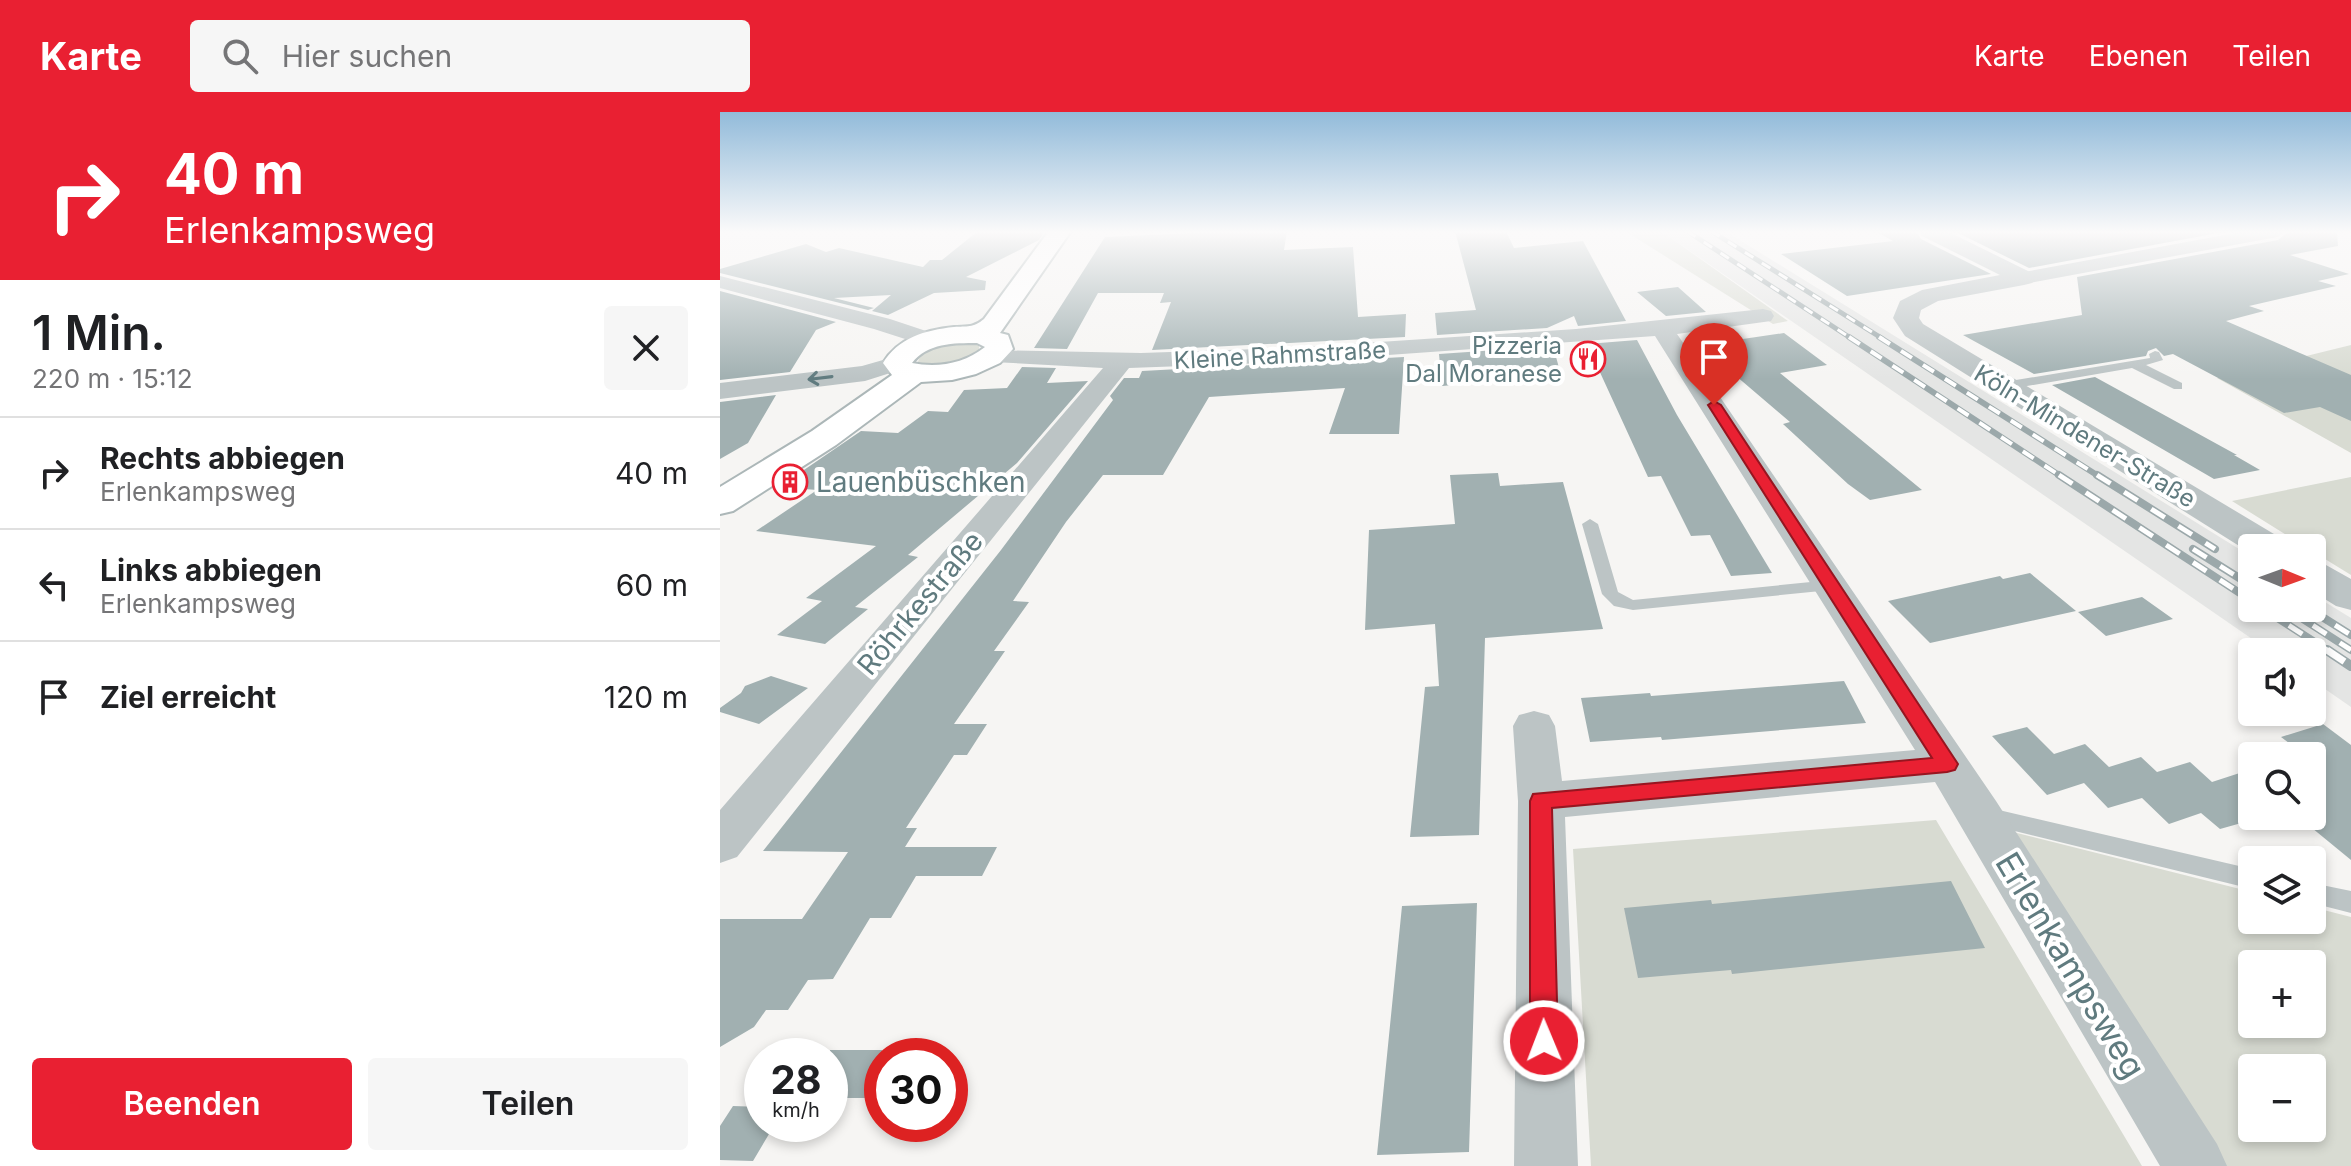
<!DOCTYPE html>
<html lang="de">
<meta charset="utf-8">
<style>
:root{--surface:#fff;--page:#f6f6f6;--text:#202124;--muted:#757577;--line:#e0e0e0;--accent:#e92032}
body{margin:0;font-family:Inter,sans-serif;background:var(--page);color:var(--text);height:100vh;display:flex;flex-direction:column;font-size:30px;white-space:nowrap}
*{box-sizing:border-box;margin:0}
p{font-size:26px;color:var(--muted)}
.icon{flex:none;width:44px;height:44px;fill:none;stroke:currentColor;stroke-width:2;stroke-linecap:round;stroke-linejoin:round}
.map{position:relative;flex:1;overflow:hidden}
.sheet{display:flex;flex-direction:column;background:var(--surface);width:720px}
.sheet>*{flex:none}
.guide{background:#e92032;color:#fff;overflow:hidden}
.needle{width:52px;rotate:91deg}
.fabs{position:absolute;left:1518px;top:422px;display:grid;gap:16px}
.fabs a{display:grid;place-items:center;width:88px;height:88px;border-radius:8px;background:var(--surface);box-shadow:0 4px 12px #0003;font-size:40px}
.speed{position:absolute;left:24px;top:926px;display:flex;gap:16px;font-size:40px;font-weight:700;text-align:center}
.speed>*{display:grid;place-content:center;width:104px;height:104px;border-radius:50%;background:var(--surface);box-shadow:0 4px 12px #0003;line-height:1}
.speed small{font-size:20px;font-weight:400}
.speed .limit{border:12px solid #d22;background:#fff;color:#111}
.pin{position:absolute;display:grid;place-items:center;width:68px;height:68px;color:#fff;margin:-82px -34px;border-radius:50% 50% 50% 0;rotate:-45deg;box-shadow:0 0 8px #0007}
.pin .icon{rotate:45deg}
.me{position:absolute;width:88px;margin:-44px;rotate:359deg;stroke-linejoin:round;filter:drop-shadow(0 0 6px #0008)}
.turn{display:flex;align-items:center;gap:28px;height:168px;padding:0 32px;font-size:36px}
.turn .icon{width:104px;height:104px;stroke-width:2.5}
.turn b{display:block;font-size:56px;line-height:68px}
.round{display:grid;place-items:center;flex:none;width:84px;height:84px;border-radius:8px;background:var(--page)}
.headline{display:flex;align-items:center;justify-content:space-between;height:136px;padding:0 32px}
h1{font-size:48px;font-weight:600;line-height:60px}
.cta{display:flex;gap:16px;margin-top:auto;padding:16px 32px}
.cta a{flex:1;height:92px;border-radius:8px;background:var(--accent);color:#fff;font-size:32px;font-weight:600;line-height:92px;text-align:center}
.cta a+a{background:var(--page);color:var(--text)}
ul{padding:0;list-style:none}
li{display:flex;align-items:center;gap:24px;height:112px;padding:0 32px;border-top:2px solid var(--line)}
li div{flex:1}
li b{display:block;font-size:30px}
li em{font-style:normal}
header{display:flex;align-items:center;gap:48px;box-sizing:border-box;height:112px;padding:0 40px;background:var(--accent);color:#fff}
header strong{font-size:38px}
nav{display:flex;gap:44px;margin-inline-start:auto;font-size:28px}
.search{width:560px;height:72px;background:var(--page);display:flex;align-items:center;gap:20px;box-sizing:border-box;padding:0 28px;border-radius:8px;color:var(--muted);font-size:30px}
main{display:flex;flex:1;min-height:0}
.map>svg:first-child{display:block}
</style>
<header>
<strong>Karte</strong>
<div class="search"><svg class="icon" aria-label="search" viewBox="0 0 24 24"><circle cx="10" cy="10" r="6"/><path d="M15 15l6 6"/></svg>Hier suchen</div>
<nav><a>Karte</a><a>Ebenen</a><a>Teilen</a></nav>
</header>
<main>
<section class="sheet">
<div class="guide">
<div class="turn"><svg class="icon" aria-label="right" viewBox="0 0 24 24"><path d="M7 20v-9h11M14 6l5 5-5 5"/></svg><div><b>40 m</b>Erlenkampsweg</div></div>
</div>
<div class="headline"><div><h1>1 Min.</h1><p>220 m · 15:12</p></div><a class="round"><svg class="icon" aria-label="close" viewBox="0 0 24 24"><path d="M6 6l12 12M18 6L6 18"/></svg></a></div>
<ul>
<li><svg class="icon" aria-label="right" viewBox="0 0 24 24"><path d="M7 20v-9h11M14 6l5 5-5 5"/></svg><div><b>Rechts abbiegen</b><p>Erlenkampsweg</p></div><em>40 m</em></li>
<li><svg class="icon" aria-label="left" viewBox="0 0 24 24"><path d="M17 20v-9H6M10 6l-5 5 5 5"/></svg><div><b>Links abbiegen</b><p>Erlenkampsweg</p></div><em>60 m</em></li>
<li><svg class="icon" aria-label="arrive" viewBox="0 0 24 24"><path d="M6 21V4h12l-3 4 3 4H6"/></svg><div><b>Ziel erreicht</b></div><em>120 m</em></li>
</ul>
<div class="cta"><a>Beenden</a><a>Teilen</a></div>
</section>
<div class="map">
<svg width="1631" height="1054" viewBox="0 0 1631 1054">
<rect width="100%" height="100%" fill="#f6f5f3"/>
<!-- built -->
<path fill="#e4e5e4" d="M941 119H1005L1532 445V496H1592V482L1631 506V595L1592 568V540H1551Z"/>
<!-- green -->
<path fill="#d8dbd2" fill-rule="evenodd" d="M905 119H941L1068 209 1053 212Z
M252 230 259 233V239C242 252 218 256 198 250 203 229 235 231 252 230Z
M1631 233V341L1497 266Z
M1631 365V463L1592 439V436H1587L1512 389Z
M1216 708 1422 1054H871L853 737Z
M1281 717 1532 780V808H1592V795L1631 805V1054H1494ZM1532 852H1592V912H1532ZM1532 956H1592V1016H1532Z"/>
<!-- building -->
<path fill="#a1b0b1" d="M258 119H325L319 128 246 165 266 169 265 178 214 181 168 203 152 199 171 183 114 186 154 196 148 198 0 161V157L86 132 106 140 119 136 203 155 210 148H222Z
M515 119H567L564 138 633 135 638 205 686 202 685 225 432 238 451 190 440 191 444 181H378L347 237 314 236 385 125Z
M735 119H786L794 136 863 129 906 209 858 214 854 204 827 216 717 223 715 201 756 198Z
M1155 119H1196L1201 127 1271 162 1127 184 1061 142 1173 129Z
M1234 119H1509L1309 156Z
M1569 119H1617L1618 134 1570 143 1629 162 1598 169 1616 174 1529 194 1544 199 1506 209 1631 263V309L1600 295 1564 301 1453 242 1444 244 1436 236 1428 239 1426 244 1314 262 1243 223 1362 203 1357 165 1558 128Z
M958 175 986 200 946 204 917 180Z
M0 179 116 210 96 218 70 260 0 268Z
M1006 218 1016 228 1064 221 1107 253 1060 261 1202 378 1150 388 1128 372 1063 312 1070 310 968 223Z
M917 228 957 303 1052 461 1011 464 990 423 971 424 941 364 928 365 867 232Z
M833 234 841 263 722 274 719 242Z
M684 245 679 322H609L625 276 489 285 443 363H383L346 410 293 489 309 490 274 539H285L234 612H267L247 643H234L186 716H197L185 735H277L262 764H196L171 806H150L113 867 88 868 68 898H46L34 915 0 935V807H82L128 740 43 739 281 438 393 288 390 284 404 266H419L422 259Z
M302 255 336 256 327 271 368 269 297 351 188 443 198 445 135 495 148 497 105 532 57 523 102 489 86 486 156 434 36 419 97 378 59 375 141 319 178 321 208 299 228 300 244 278 287 276Z
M1375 265 1517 343H1514L1540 358 1494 367 1332 273Z
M56 283 28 331 0 347V290Z
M778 361 780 374 843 370 883 517 765 526 759 723 690 725 705 575 719 574 715 512 645 518 649 418 735 412 730 363Z
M1310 461 1356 499 1210 531 1168 489 1280 464 1283 467Z
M1422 485 1453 507 1386 524 1358 500Z
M51 564 88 576 39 612 0 600V596L21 581 25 574Z
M1124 569 1146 611 942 628 941 625 870 630 861 586 930 581 931 584Z
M1603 612 1631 633V748L1592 716V644H1586L1561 625Z
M1307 615 1334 642 1365 632 1389 655 1421 645 1437 660 1470 650 1492 670 1532 657V708L1500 717 1481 701 1449 712 1422 686 1388 696 1364 671 1327 683 1272 624Z
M1231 769 1265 836 1012 862 1011 858 918 866 904 796 991 788 992 792Z
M757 791 749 1040 657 1043 682 794Z
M110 938H162V986H110Z
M13 994 42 995V1012H55L33 1049 0 1048V1014Z"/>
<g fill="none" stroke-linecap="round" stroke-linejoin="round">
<!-- secondary casing -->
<g stroke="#acb7b8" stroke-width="4">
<path id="secondary" d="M329 119H351L280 221 288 223 293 237 280 251 256 262 232 268 201 270 116 333 13 399 0 402V375L92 319 172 263 163 251C178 226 205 218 234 215 247 214 253 216 264 207ZM257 231 265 235C244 252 217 256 192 251 207 231 234 231 257 231Z"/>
</g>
<!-- service -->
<path fill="#bcc4c5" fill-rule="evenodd" d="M1435 239 1439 240 1443 248 1426 253 1462 271V277H1454L1412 256 1284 278 1278 274 1284 270 1430 246 1429 242Z
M870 407 878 412 898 480 913 488 1111 468 1119 473 1111 478 913 498 894 494 882 482 862 412Z
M1266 695 1532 757V777L1258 710 1255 704 1258 698Z
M1592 771 1631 779V801L1592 791Z"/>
<!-- minor -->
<path fill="#bcc4c5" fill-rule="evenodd" d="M1526 119H1566L1557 125 1304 172 1294 166 1304 160Z
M0 164 170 207 218 223 222 228 218 233 210 235 154 217 0 176Z
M1043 197 1051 199 1054 204 1051 209 957 222 1276 689 1497 1032 1507 1054H1440L1215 670 845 705 858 1054H794L798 689 793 614 799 603 814 599 829 603 835 614 842 669 1195 638 935 224 569 250 409 256 17 745 0 751V698L383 256 273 250 264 248 261 243 264 238 421 241 569 236 856 217Z
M177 244 186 246 189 251 186 256 145 269 0 287V271L142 254Z"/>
<!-- tertiary -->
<path fill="#bcc4c5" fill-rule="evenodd" d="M1199 119H1227L1312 161 1316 166 1312 171 1304 173 1218 189 1201 198 1199 206 1203 212 1564 428 1569 436H1532V442L1185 224 1173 206 1180 189 1202 178 1280 163 1202 124Z
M1592 450 1606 453 1631 467V498L1616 494 1592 479Z"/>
<!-- secondary -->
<use href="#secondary" fill="#fff" fill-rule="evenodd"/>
<!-- rail-far3 casing -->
<g stroke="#9ba8aa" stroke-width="5">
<path id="rail-far3" d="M967 119 1132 227
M991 119 1163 227"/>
</g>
<!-- rail-far2 casing -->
<g stroke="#9ba8aa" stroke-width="6">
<path id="rail-far2" d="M1129 225 1342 365
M1159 225 1380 365"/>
</g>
<!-- rail-far1 casing -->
<g stroke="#9ba8aa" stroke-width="8">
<path id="rail-far1" d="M1339 363 1532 489
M1377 363 1495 437
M1473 437 1532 474
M1542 496 1610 540
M1566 496 1631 538
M1588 496 1631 523"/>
</g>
<!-- rail casing -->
<g stroke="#9ba8aa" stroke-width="10">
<path id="rail" d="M1607 538 1631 554"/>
</g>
<!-- rail-far3 -->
<use href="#rail-far3" stroke="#fff" stroke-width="3" stroke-dasharray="10" stroke-linecap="butt"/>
<!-- rail-far2 -->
<use href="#rail-far2" stroke="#fff" stroke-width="4" stroke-dasharray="13" stroke-linecap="butt"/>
<!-- rail-far1 -->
<use href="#rail-far1" stroke="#fff" stroke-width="5" stroke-dasharray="16" stroke-linecap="butt"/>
<!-- rail -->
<use href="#rail" stroke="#fff" stroke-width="7" stroke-dasharray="21" stroke-linecap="butt"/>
</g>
<!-- one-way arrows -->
<defs><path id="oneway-shaft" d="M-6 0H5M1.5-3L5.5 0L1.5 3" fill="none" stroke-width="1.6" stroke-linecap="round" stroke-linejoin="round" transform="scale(2)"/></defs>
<use stroke="#607b7f" href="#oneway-shaft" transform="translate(100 266) rotate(173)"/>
<!-- sky -->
<linearGradient id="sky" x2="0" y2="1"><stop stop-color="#92bbda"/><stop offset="0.45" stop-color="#fbfafa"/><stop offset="1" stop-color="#fbfafa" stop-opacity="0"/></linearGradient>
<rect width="1631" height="267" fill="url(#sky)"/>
<!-- route -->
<path fill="#e92032" stroke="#971520" stroke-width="2" d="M994 289 1001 293 1238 652 1235 658 1227 660 832 696 838 929 834 939 824 943 814 939 810 929V689L813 682 1212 646 988 293Z"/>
<!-- icons -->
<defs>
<g id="restaurant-ring" transform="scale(1.8)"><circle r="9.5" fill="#fff" stroke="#e92032" stroke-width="1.5"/><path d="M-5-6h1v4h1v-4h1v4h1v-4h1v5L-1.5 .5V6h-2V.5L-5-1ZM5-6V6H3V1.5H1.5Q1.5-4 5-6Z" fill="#e92032"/></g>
<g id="building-ring" transform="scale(1.8)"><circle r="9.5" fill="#fff" stroke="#e92032" stroke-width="1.5"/><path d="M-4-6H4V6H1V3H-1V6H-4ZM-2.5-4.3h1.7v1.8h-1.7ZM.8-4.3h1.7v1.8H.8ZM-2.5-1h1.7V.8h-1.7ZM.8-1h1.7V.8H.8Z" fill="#e92032"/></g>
</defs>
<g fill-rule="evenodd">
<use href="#restaurant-ring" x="868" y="247"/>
<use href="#building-ring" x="70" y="370"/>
</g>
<g text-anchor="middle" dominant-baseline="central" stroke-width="8" stroke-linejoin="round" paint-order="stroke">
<!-- far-poi labels -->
<g font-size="24" fill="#607b7f" stroke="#fff" text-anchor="end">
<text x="842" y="233">Pizzeria<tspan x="842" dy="28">Dal Moranese</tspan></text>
</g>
<!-- far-street labels -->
<g font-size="24" fill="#607b7f" stroke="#fff">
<text transform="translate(560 243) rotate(-3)">Kleine Rahmstraße</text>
<text transform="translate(1365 324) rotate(31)">Köln-Mindener-Straße</text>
</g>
<!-- poi labels -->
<g font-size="28" fill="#607b7f" stroke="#fff" text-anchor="start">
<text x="96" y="370">Lauenbüschken</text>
</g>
<!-- street labels -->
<g font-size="28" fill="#607b7f" stroke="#fff">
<text transform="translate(200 491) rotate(-50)">Röhrkestraße</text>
</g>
<!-- near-street labels -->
<g font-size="34" fill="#607b7f" stroke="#fff">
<text transform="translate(1351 853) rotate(59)">Erlenkampsweg</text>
</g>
</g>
</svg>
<div class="fabs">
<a><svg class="needle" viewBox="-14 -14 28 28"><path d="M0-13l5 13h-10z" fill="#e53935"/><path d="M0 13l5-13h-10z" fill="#757577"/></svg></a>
<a><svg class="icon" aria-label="sound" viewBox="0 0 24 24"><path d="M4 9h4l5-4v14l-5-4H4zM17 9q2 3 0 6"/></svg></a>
<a><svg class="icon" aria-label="search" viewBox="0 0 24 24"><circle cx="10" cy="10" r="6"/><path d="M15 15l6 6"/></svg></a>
<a><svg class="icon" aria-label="layers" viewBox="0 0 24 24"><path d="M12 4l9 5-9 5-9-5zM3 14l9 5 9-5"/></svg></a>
<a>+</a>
<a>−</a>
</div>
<div class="speed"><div>28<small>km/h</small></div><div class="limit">30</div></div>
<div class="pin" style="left:994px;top:293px;background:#d93025"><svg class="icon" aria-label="arrive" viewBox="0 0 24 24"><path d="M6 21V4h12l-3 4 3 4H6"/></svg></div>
<svg class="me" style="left:824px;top:929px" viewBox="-20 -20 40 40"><circle r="17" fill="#e92032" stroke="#fff" stroke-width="3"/><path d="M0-11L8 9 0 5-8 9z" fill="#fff"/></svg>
</div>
</main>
